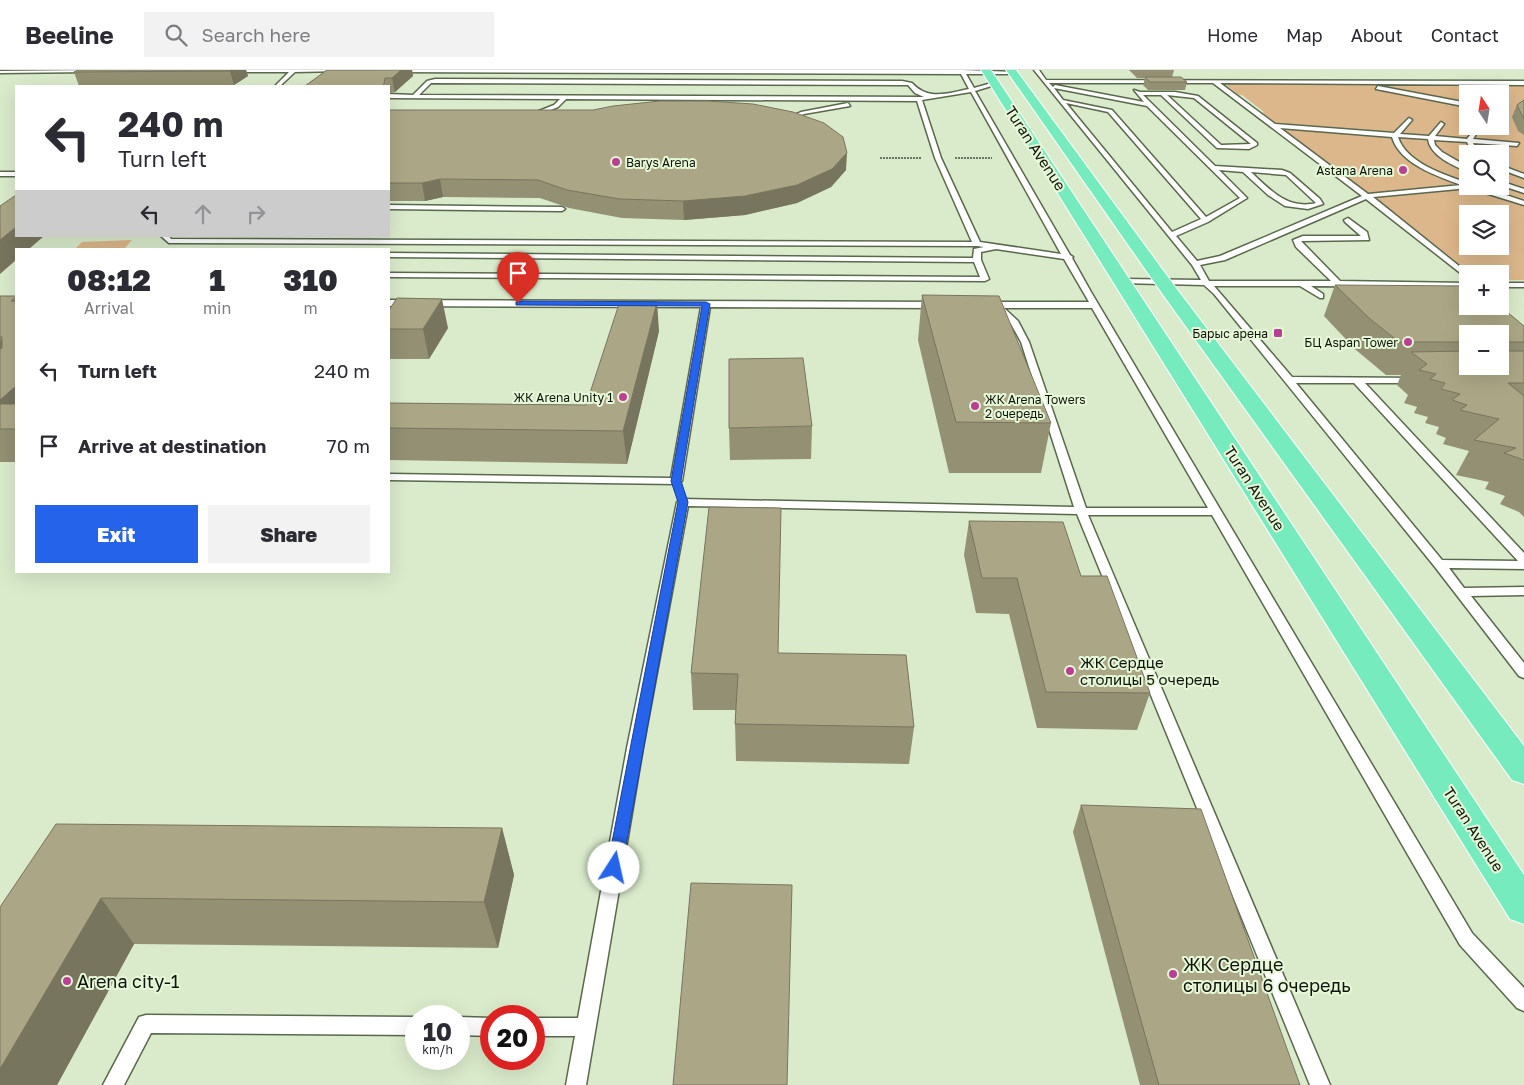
<!DOCTYPE html>
<meta charset="utf-8">
<style>
:root{--surface:#fff;--page:#f2f2f3;--text:#2b2b33;--muted:#7c7c81;--line:#e1e1e2;--accent:#2563eb}
body{margin:0;font-family:"Golos Text",sans-serif;background:var(--page);color:var(--text);height:100vh;display:flex;flex-direction:column;font-size:19px;white-space:nowrap}
*{box-sizing:border-box;margin:0}
p{font-size:16px;color:var(--muted)}
.icon{flex:none;width:28px;height:28px;fill:none;stroke:currentColor;stroke-width:2;stroke-linecap:round;stroke-linejoin:round}
.map{position:relative;flex:1;overflow:hidden}
.sheet{position:absolute;left:15px;top:178px;width:375px;height:325px;display:flex;flex-direction:column;background:var(--surface);border-radius:0px;box-shadow:0 5px 20px #0002}
.sheet>*{flex:none}
.guide{position:absolute;left:15px;top:15px;width:375px;height:152px;border-radius:0px;box-shadow:0 5px 20px #0002;background:#fff;color:var(--text);overflow:hidden}
.needle{width:32px;rotate:348deg}
.buttons{position:absolute;left:1459px;top:15px;display:grid;gap:10px}
.buttons a{display:grid;place-items:center;width:50px;height:50px;border-radius:0px;background:var(--surface);box-shadow:0 5px 20px #0002;font-size:25px}
.speed{position:absolute;left:405px;top:935px;display:flex;gap:10px;font-size:25px;font-weight:700;text-align:center}
.speed>*{display:grid;place-content:center;width:65px;height:65px;border-radius:50%;background:var(--surface);box-shadow:0 5px 20px #0002;line-height:1}
.speed small{font-size:12px;font-weight:400}
.speed .limit{border:8px solid #d22;background:#fff;color:#111}
.pin{position:absolute;display:grid;place-items:center;width:42px;height:42px;color:#fff;margin:-51px -21px;border-radius:50% 50% 50% 0;rotate:-45deg;box-shadow:0 0 5px #0007}
.pin .icon{rotate:45deg}
.me{position:absolute;width:55px;margin:-28px;rotate:10deg;stroke-linejoin:round;filter:drop-shadow(0 0 4px #0008)}
.turn{display:flex;align-items:center;gap:18px;height:105px;padding:0 20px;font-size:22px}
.turn .icon{width:65px;height:65px;stroke-width:2.5}
.turn b{display:block;font-size:35px;line-height:42px}
.lanes{display:flex;align-items:center;height:48px;padding:0 20px;background:#0003;justify-content:center;gap:25px;direction:ltr}
.lanes .off{opacity:.35}
.eta{display:flex;justify-content:space-evenly;align-items:center;height:85px;text-align:center}
.eta b{font-size:30px;font-weight:800;line-height:35px}
.button{display:flex;gap:10px;margin-top:auto;padding:10px 20px}
.button a{flex:1;height:58px;border-radius:0px;background:var(--accent);color:#fff;font-size:20px;font-weight:800;line-height:58px;text-align:center}
.button a+a{background:var(--page);color:var(--text)}
ul{padding:0;list-style:none}
li{display:flex;align-items:center;gap:15px;height:75px;padding:0 20px}
li div{flex:1}
li b{display:block;font-size:19px}
li em{font-style:normal}
header{display:flex;align-items:center;gap:30px;box-sizing:border-box;height:70px;padding:0 25px;background:var(--surface);border-bottom:1px solid var(--line)}
header strong{font-size:24px}
nav{display:flex;gap:28px;margin-inline-start:auto;font-size:18px}
.search{width:350px;height:45px;background:var(--page);display:flex;align-items:center;gap:12px;box-sizing:border-box;padding:0 18px;border-radius:0px;color:var(--muted);font-size:19px}
.map>svg:first-child{display:block}
</style>
<header>
<strong>Beeline</strong>
<div class="search"><svg class="icon" aria-label="search" viewBox="0 0 24 24"><circle cx="10" cy="10" r="6"/><path d="M15 15l6 6"/></svg>Search here</div>
<nav><a>Home</a><a>Map</a><a>About</a><a>Contact</a></nav>
</header>
<div class="map">
<svg width="1524" height="1015" viewBox="0 0 1524 1015">
<rect width="100%" height="100%" fill="#daebcb"/>
<!-- green -->
<path fill="#dcb78b" fill-rule="evenodd" d="M1226 13 1524 14V210H1500V204H1472L1262 43 1264 42 1242 25H1239L1226 15H1228ZM1468 24H1500V56H1468ZM1468 84H1500V116H1468ZM1468 144H1500V176H1468Z
M132 170 124 179H75L82 172Z"/>
<g fill="none" stroke-linecap="round" stroke-linejoin="round">
<!-- service casing -->
<g stroke="#5a684d" stroke-width="3">
<path id="service" d="M94 0 92 2 0 3V1Z
M228 0H344V1L295 2 280 16H275L289 2H230Z
M393 0H963L1015 2 1013 4H966L974 18 995 12 998 14 975 21 1070 185 1073 187 1072 188 1091 222 1472 863 1524 918V941L1517 938 1460 875 1212 445H1088L1330 1015H1310L1077 444 688 436 643 678 586 1015H566L575 966H534V948H578L627 678 677 432 683 429 1074 437 1021 272 1011 254 990 235 994 232H1089L1064 189 996 179 981 182V190L989 209 985 211 389 207V203L980 207 974 192 389 187V183L973 188 974 179 984 177 977 176 169 173 161 166H169L171 169 972 172 935 88 917 31 566 29 558 37 531 48 529 45 554 35 560 29 389 28V24L413 25 427 11 435 9 902 11 912 13C928 31 948 23 969 19L961 4 395 2ZM431 13 902 15H908L915 23 924 27 419 25ZM971 22 1061 184 980 172 941 88 922 30ZM1004 238H1092L1208 438H1086L1029 272 1018 251Z
M1034 0H1039L1046 10 1524 11V15L1220 13 1275 54 1394 63 1409 48 1412 50 1400 64 1429 66 1441 52 1444 54 1435 66 1467 69 1477 56 1480 58 1473 69 1519 73 1517 76 1473 73 1480 84H1473L1467 72 1434 70 1435 75 1442 82 1468 97V102C1454 96 1430 86 1428 69L1398 67C1406 93 1445 105 1468 113V116H1479L1524 131V135L1469 118 1373 127 1469 204 1468 209 1366 129 1225 190 1200 195 1209 211H1331L1296 177 1293 170 1303 166H1361L1345 152 1344 150 1348 148 1367 162 1369 170 1301 171 1340 211 1468 213V217L1311 216 1323 224V228H1320L1300 216H1214L1292 307 1418 308V312L1415 313H1365L1524 483V499L1449 498 1464 518 1524 517V525L1471 526 1524 593V608L1519 606 1435 497 1214 224 1204 215 1119 213V209H1122L1201 210 1192 195ZM1049 13H1213L1362 126 1220 186 1197 191 1176 166 1208 152 1247 128 1219 100 1243 102 1268 125 1285 136 1308 139 1323 134 1320 129 1290 103 1282 100 1215 96 1143 25H1161L1217 78 1249 79 1257 75V73L1198 26 1175 22H1140L1134 20 1144 32 1055 15 1053 17ZM1054 18 1147 36 1240 128 1206 147 1112 40 1063 30ZM1167 25 1194 28 1251 74 1221 75ZM1066 33 1108 42 1201 149 1172 162ZM1280 58 1392 67C1400 94 1437 106 1461 115L1368 124ZM1251 102 1286 105 1316 133C1288 140 1270 120 1251 102ZM1296 313H1354L1518 491 1442 490Z
M1378 16 1468 33V37L1376 19Z
M848 33 850 36 804 44 786 52 783 50 801 42Z
M1500 39 1504 40 1505 41 1500 43Z
M1500 95 1524 104V108L1500 99Z
M0 102H16V106H0Z
M1500 111 1524 119V123L1500 115Z
M389 135 562 137 565 139 562 141 389 139Z
M1500 213H1524V217H1500Z
M389 230 939 232 943 235 939 238 710 237 682 411 676 414 389 410V404L671 408 701 237 389 236Z
M146 945 416 947V965L151 963 124 1015H103L139 947Z
M459 947 491 948V966L459 965Z"/>
</g>
<!-- primary casing -->
<g stroke="#fff" stroke-width="2">
<path id="primary" d="M981 0H991L1524 805V854L1510 849Z
M1006 0H1016L1176 218 1524 676V714L1512 710 1164 226Z"/>
</g>
<!-- path -->
<path stroke="#6b7662" stroke-width="2" stroke-dasharray="2 1" stroke-linecap="butt" d="M880 88H922
M955 88H992"/>
<!-- service -->
<use href="#service" fill="#fff" fill-rule="evenodd"/>
<!-- primary -->
<use href="#primary" fill="#76ebbe" fill-rule="evenodd"/>
</g>
<!-- wall -->
<path fill="#939073" fill-rule="evenodd" d="M78 0H246L248 6 234 15 79 16 74 2Z
M327 0H412L413 6 395 22 389 23V16H305Z
M1129 0H1174L1172 7 1187 12 1185 20H1148L1143 15 1145 8H1137Z
M1524 30V65L1518 61 1512 47 1517 35Z
M389 40 846 100 831 117 797 133 745 145 684 150 622 148 569 138 540 128 443 127 425 131H389Z
M1335 215 1524 256V447L1519 442 1500 434 1505 426 1485 419 1489 412 1456 405 1469 381 1443 374 1446 368 1436 364 1439 357 1425 353 1428 347 1414 343 1417 337 1404 333 1408 325 1397 315 1401 305H1386L1356 280 1324 246ZM1468 264H1500V296H1468Z
M922 225 1051 353 1041 403H949L918 270Z
M0 226H16V392H0Z
M389 240 448 258 429 289H389Z
M659 261 627 394 389 390V333L586 335Z
M812 356 811 389 730 390 729 358Z
M969 451 1081 506 1150 623 1137 660 1037 658 1009 544 976 543 964 485Z
M779 583 914 657 909 694 736 691 735 654 736 640H693L691 603Z
M1081 735 1300 1015H1140L1073 762Z
M502 758 514 805 498 878 134 874 57 1015H0V837Z"/>
<!-- shaded-wall -->
<path fill="#78755e" d="M231 0H246L248 6 234 15 230 1Z
M401 0H412L413 6 395 22 392 8Z
M847 83 846 100 831 117 797 133 745 145 684 150 683 131Z
M440 109 443 127 425 131 422 113Z
M16 157V166H44L29 179H16V190L0 204V170Z
M442 229 448 258 429 289 423 259Z
M657 232 659 261 627 394 623 361Z
M0 268 15 298 0 297Z
M16 316V359L0 341V330Z
M502 758 514 805 498 878 484 832Z
M101 828 134 874 57 1015H0V999Z"/>
<!-- building -->
<path fill="#aba786" stroke="#78755e" d="M78 0H231L230 1 74 2Z
M327 0H401L392 8H385L384 14 382 16H305Z
M1145 7H1181L1187 12H1150Z
M1524 30V49L1517 35Z
M660 31H707L753 34 793 42 824 53 843 67 847 83 832 99 797 115 745 126 683 131 620 129 567 120 538 110 440 109 422 113H389V40H593L613 36Z
M16 125V157L0 170V136Z
M1335 215 1468 216V236H1500L1524 256V272H1500V264H1468V272H1399L1369 248Z
M922 225 999 226 1051 353 956 352Z
M0 226H16V227L11 231H16V316L0 330V279L2 278V267H0Z
M397 228 442 229 423 259H389V240Z
M620 231 657 232 623 361 389 358V333L586 335Z
M1468 281V296H1500V281H1524V313H1508L1524 326V390L1504 383 1516 378 1474 370 1499 349 1460 340 1467 335 1452 330 1460 324 1441 319 1445 313 1430 309 1436 304 1419 300 1427 294 1411 282Z
M803 288 812 356 729 358V289Z
M0 334H16V359H0Z
M709 437 781 438 778 583 906 585 914 657 735 654 738 604 691 603Z
M969 451 1063 452 1081 506H1107L1150 623 1046 622 1017 508H982Z
M1081 735 1201 739 1300 1015H1159Z
M56 754 502 758 484 832 101 828 0 999V837Z
M691 813 792 815 787 1015H673Z"/>
<!-- route -->
<path fill="#2563eb" stroke="#184099" d="M518 231 706 232 710 234 681 411 688 432 622 798 620 802 614 804 609 802 607 798 678 432 671 411 702 236 516 235V232Z"/>
<!-- markers -->
<g fill="#ba4093" stroke="#e7f8d8" stroke-width="2">
<circle cx="616" cy="92" r="5"/>
<circle cx="1403" cy="100" r="5"/>
<rect x="1273" y="258" width="10" height="10" rx="2.5"/>
<circle cx="1408" cy="272" r="5"/>
<circle cx="623" cy="327" r="5"/>
<circle cx="975" cy="336" r="5"/>
<circle cx="1070" cy="601" r="5"/>
<circle cx="1173" cy="904" r="5"/>
<circle cx="67" cy="911" r="5"/>
</g>
<g text-anchor="middle" dominant-baseline="central" stroke-width="4" stroke-linejoin="round" paint-order="stroke">
<!-- far-poi labels -->
<g font-size="12" fill="#0f150a" stroke="#e7f8d8" text-anchor="end">
<text x="626" y="92" text-anchor="start">Barys Arena</text>
<text x="1393" y="100">Astana Arena</text>
<text x="1268" y="263">Барыс арена</text>
<text x="1398" y="272">БЦ Aspan Tower</text>
<text x="613" y="327">ЖК Arena Unity 1</text>
<text x="985" y="329" text-anchor="start">ЖК Arena Towers<tspan x="985" dy="14">2 очередь</tspan></text>
</g>
<!-- street labels -->
<g font-size="15" fill="#0f150a" stroke="#e7f8d8">
<text transform="translate(1036 78) rotate(57)">Turan Avenue</text>
<text transform="translate(1255 418) rotate(57)">Turan Avenue</text>
<text transform="translate(1474 759) rotate(57)">Turan Avenue</text>
</g>
<!-- poi labels -->
<g font-size="15" fill="#0f150a" stroke="#e7f8d8" text-anchor="start">
<text x="1080" y="592">ЖК Сердце<tspan x="1080" dy="17">столицы 5 очередь</tspan></text>
</g>
<!-- near-poi labels -->
<g font-size="18" fill="#0f150a" stroke="#e7f8d8" text-anchor="start">
<text x="1183" y="894">ЖК Сердце<tspan x="1183" dy="21">столицы 6 очередь</tspan></text>
<text x="77" y="911">Arena city-1</text>
</g>
</g>
</svg>
<div class="buttons">
<a><svg class="needle" viewBox="-14 -14 28 28"><path d="M0-13l5 13h-10z" fill="#e53935"/><path d="M0 13l5-13h-10z" fill="#7c7c81"/></svg></a>
<a><svg class="icon" aria-label="search" viewBox="0 0 24 24"><circle cx="10" cy="10" r="6"/><path d="M15 15l6 6"/></svg></a>
<a><svg class="icon" aria-label="layers" viewBox="0 0 24 24"><path d="M12 4l9 5-9 5-9-5zM3 14l9 5 9-5"/></svg></a>
<a>+</a>
<a>−</a>
</div>
<div class="speed"><div>10<small>km/h</small></div><div class="limit">20</div></div>
<div class="pin" style="left:518px;top:233px;background:#d93025"><svg class="icon" aria-label="arrive" viewBox="0 0 24 24"><path d="M6 21V4h12l-3 4 3 4H6"/></svg></div>
<svg class="me" style="left:614px;top:798px" viewBox="-20 -20 40 40"><circle r="19" fill="#fff"/><path d="M0-13L10 11 0 6-10 11z" fill="#2563eb"/></svg>
<div class="guide">
<div class="turn"><svg class="icon" aria-label="left" viewBox="0 0 24 24"><path d="M17 20v-9H6M10 6l-5 5 5 5"/></svg><div><b>240 m</b>Turn left</div></div>
<div class="lanes"><svg class="icon" aria-label="left" viewBox="0 0 24 24"><path d="M17 20v-9H6M10 6l-5 5 5 5"/></svg><svg class="icon off" aria-label="ahead" viewBox="0 0 24 24"><path d="M12 20V5M6 11l6-6 6 6"/></svg><svg class="icon off" aria-label="right" viewBox="0 0 24 24"><path d="M7 20v-9h11M14 6l5 5-5 5"/></svg></div>
</div>
<section class="sheet">
<div class="eta">
<div><b>08:12</b><p>Arrival</p></div>
<div><b>1</b><p>min</p></div>
<div><b>310</b><p>m</p></div>
</div>
<ul>
<li><svg class="icon" aria-label="left" viewBox="0 0 24 24"><path d="M17 20v-9H6M10 6l-5 5 5 5"/></svg><div><b>Turn left</b></div><em>240 m</em></li>
<li><svg class="icon" aria-label="arrive" viewBox="0 0 24 24"><path d="M6 21V4h12l-3 4 3 4H6"/></svg><div><b>Arrive at destination</b></div><em>70 m</em></li>
</ul>
<div class="button"><a>Exit</a><a>Share</a></div>
</section>
</div>
